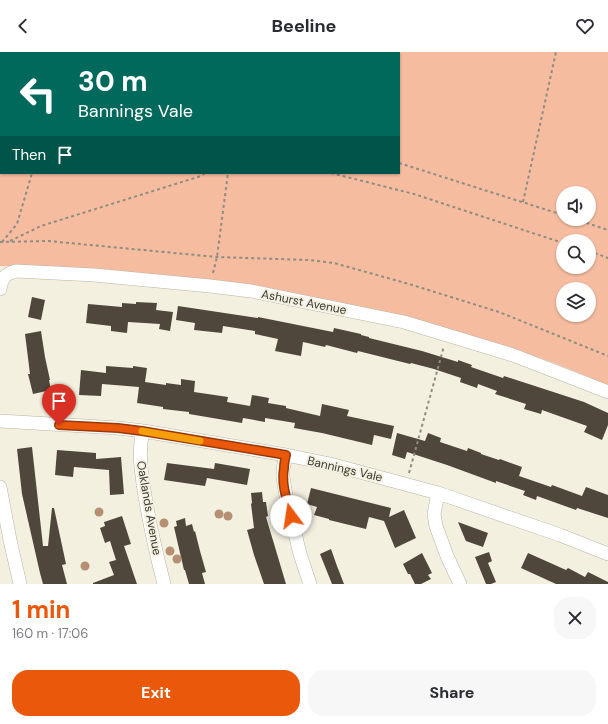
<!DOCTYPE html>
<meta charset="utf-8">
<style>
:root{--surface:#fff;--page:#f7f7f7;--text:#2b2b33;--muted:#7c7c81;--accent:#ea580c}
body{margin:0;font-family:"DM Sans",sans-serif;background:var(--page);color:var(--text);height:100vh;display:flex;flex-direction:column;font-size:15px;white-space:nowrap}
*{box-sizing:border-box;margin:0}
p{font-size:13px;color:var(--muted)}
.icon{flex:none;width:22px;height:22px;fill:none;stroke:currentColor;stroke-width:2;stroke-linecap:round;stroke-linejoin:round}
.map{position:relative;height:532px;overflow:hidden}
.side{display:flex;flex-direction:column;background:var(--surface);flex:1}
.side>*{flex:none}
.top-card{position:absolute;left:0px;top:0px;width:400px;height:122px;box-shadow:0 1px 3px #0004;background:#00695c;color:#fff;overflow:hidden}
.buttons{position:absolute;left:556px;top:134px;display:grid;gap:8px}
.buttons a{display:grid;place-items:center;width:40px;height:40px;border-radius:50%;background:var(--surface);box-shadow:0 1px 3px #0004;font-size:20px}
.pin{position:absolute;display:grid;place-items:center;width:34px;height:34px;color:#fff;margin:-41px -17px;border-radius:50% 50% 50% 0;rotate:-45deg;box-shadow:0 0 4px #0007}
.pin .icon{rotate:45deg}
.me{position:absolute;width:44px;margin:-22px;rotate:346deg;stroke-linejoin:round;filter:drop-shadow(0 0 3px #0008)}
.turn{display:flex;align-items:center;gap:14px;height:84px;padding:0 12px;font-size:18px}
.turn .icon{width:52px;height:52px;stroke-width:2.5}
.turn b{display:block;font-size:28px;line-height:34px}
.then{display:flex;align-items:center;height:38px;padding:0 12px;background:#0003;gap:8px;font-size:15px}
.round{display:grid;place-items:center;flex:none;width:42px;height:42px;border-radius:16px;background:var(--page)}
.summary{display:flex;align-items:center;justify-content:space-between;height:68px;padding:0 12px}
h1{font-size:24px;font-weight:700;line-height:30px;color:var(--accent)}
.action{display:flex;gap:8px;margin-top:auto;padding:8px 12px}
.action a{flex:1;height:46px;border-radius:16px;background:var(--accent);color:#fff;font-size:16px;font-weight:700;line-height:46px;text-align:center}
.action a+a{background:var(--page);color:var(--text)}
header{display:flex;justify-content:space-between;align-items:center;height:52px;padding:0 12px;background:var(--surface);font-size:18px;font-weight:700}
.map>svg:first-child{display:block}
</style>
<header><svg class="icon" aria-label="back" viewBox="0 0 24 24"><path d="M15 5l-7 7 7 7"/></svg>Beeline<svg class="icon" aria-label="heart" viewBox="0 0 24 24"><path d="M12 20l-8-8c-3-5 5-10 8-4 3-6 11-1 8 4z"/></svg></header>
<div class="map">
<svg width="608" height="532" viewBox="0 0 608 532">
<rect width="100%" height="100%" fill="#f4f0e0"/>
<!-- green -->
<path fill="#f6bca0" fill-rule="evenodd" d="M0 0H608V333L554 311 493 290 431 272 99 218 0 214ZM1 1H399V121H1ZM563 141H589V167H563ZM563 189H589V215H563ZM563 237H589V263H563Z"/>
<!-- building -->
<path fill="#50473c" d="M32 245 45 248 41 268 28 265Z
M136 250 157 251 156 258 173 260 170 279 159 277 160 272 128 270 127 281 111 279V274L86 271 88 252 122 255V251L136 252Z
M178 254 258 266V265L333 280 334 276 361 282V283L369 285V286L422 299 458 310V308L472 313 471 315 503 326 504 324 584 350 608 361V373L602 388 584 380 587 374 542 358 541 362 524 357 526 352 495 342 497 339 478 332 477 336 460 330 461 326 434 317 411 311 410 312 358 299 357 301 326 293 325 295 303 290 301 304 275 299 278 287 255 282V279L223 274 222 281 194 278 195 271 176 268Z
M41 279 45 305 50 328H49L51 338 33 342 28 322H30L25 282Z
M106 314 133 316V314L147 316 145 330 166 333V331L181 333V327L195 329 194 340 228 345 227 350 250 354 252 343 269 346 268 351 286 354V356L320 364 322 352 349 358 347 364 394 374 391 387 374 383 372 393 322 381 294 376 295 371 265 366V370L243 366 242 371 189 362V360L163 357V355L137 351 139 335 102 332 101 344 79 343 81 318 106 321Z
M397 381 425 389 428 381 441 386 440 390 467 399 468 396 481 401V402L499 408 500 407 522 415 519 424 551 435 552 433 582 444 586 435 608 443V466L577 456 576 458 537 444 536 448 523 443 525 439 496 429V431L447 413 407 400 405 407 392 403Z
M32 395 43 494H48L52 456H54L66 512 62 513 67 532H43L40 521 22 442 17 397Z
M57 398 96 401V407L121 405 124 442 110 443 109 418 74 415 73 425 55 423Z
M167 411 214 417 215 411 250 417 247 433 207 426 205 434 164 428Z
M311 436 391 456 389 465 404 458 416 486 395 496 384 469 369 465 366 477 329 468V467L314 463 317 455 307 452Z
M262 440 263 450H266L268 464 266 465 286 532H264L254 503 247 478 254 476 251 452 252 451 251 441Z
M122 464 131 492 124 494 137 532H93V531L114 523 109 510 116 508 110 489 105 491 100 476 105 474 104 470Z
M185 466 186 474 192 472 194 480 195 479 200 499 206 520 202 521 205 532H189L185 518H184L177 488 174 475 177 474 176 469Z
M458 470 488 481 483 495 466 489 465 487Z
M331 497 337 514 344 532H332L320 502Z
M489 500 492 509 488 511 496 530 491 532H486L475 505Z
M422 501 432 521 428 523 431 527 421 532H415L410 522H408L403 512Z
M528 501 566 518 568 516 585 525 588 520 608 530V532H556L521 516Z"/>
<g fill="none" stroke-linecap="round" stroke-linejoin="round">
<!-- minor casing -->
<g stroke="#b8b4a5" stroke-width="14">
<path id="minor" d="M0 237C2 226 5 222 16 219L94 223 210 234 251 239 404 270 513 303 608 340
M0 369 118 376 143 379 286 403 330 412 438 441 560 483 608 502
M143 379C138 399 141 418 144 438 149 470 156 501 164 532
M286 403 283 417V425L286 444 300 502 310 532
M0 435 10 488 20 532
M438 441 434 462 436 474 447 504 460 532"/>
</g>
<!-- path -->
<path stroke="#8f8d82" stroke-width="2" stroke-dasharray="3 3" stroke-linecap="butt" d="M65 1V0
M254 1V0
M0 51H1
M0 74H1
M399 111 563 163
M331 121 414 142 563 191
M523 150 556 0
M575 167 608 178
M10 189 41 174 201 124 205 121
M0 190 48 189 217 205 309 208 334 211 409 232 499 260 608 304
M2 190 17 172 32 121
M589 199 608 206
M213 221 217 205 228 121
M409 421 444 294"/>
<!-- minor -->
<use href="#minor" stroke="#fff" stroke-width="13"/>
</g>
<!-- trees -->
<g fill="#b69074">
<circle cx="99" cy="460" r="4.5"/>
<circle cx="219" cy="462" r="4.5"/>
<circle cx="228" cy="464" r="4.5"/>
<circle cx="164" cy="471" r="4.5"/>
<circle cx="170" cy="499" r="4.5"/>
<circle cx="177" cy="507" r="4.5"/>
<circle cx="85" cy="514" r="4.5"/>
</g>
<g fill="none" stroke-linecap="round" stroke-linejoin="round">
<!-- route casing -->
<g stroke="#983908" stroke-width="10">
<path id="route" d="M59 373 118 376 142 379 286 403C285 407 284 412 284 416 281 432 287 448 291 464"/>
</g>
<!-- route -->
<use href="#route" stroke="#ea580c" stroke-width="7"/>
<!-- slow -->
<path stroke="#f59e0b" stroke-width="7" d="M142 379 200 389"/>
</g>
<g text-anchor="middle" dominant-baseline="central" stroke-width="4" stroke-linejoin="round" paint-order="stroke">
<!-- street labels -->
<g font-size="12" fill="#3a3932" stroke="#f4f0e0">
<text transform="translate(304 250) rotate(11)">Ashurst Avenue</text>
<text transform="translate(345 417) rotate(13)">Bannings Vale</text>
<text transform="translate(149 456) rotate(80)">Oaklands Avenue</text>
</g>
</g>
</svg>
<div class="buttons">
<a><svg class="icon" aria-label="sound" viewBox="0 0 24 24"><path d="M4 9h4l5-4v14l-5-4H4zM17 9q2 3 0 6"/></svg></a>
<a><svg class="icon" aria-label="search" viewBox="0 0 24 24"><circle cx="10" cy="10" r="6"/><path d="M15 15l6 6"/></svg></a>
<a><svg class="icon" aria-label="layers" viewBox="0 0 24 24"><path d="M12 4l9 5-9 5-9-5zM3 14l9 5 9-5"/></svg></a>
</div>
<div class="pin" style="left:59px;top:373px;background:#d93025"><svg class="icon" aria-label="arrive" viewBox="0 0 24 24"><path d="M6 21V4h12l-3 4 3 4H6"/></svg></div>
<svg class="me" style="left:291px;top:464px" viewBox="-20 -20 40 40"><circle r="19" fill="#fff"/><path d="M0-13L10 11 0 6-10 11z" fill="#ea580c"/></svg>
<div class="top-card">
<div class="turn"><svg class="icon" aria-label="left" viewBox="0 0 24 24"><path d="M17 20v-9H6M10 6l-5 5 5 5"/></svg><div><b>30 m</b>Bannings Vale</div></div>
<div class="then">Then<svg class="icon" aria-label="arrive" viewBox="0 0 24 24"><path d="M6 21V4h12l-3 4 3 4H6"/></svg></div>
</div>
</div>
<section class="side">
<div class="summary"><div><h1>1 min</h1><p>160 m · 17:06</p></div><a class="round"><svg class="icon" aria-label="close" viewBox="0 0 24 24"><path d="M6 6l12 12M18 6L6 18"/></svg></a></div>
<div class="action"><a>Exit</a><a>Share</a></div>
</section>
